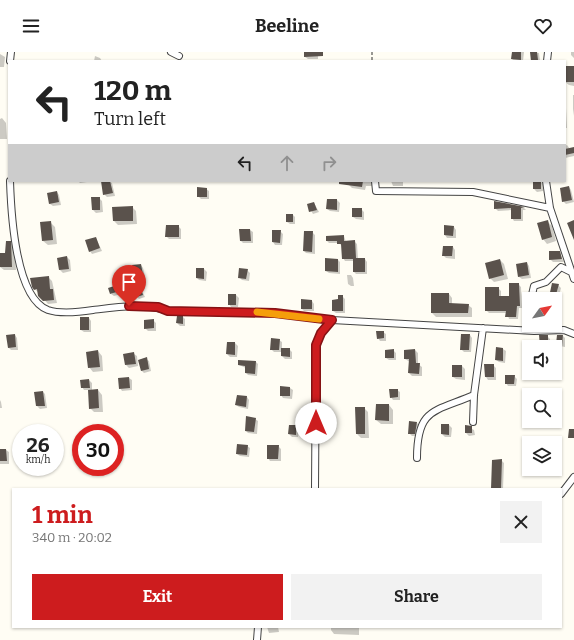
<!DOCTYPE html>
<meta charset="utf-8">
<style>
:root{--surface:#fff;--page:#f2f2f2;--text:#222;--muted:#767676;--accent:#cd1c1e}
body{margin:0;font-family:Bitter,serif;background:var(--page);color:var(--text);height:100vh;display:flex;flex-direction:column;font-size:15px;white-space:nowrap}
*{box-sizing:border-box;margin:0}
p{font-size:13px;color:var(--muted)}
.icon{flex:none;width:22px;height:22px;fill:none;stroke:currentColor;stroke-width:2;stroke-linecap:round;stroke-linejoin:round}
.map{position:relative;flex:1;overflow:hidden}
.panel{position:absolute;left:12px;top:436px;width:550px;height:140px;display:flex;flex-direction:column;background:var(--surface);border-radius:0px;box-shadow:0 1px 3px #0004}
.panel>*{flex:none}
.hud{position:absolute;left:8px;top:8px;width:558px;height:122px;border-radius:0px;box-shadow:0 1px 3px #0004;background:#fff;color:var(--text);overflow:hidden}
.needle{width:26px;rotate:57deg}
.tools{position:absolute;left:522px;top:240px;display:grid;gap:8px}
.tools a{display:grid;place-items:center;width:40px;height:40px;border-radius:0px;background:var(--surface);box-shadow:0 1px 3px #0004;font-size:20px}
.speed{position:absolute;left:12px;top:372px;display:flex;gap:8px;font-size:20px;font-weight:700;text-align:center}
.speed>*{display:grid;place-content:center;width:52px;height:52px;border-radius:50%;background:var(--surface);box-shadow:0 1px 3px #0004;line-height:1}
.speed small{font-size:10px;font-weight:400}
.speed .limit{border:6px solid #d22;background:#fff;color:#111}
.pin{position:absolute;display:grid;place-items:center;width:34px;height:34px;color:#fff;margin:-41px -17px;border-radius:50% 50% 50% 0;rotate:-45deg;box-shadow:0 0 4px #0007}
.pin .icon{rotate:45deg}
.me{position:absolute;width:44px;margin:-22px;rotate:0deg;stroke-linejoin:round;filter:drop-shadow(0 0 3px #0008)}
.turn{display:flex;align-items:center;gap:14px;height:84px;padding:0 20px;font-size:18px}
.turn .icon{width:52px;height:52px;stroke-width:2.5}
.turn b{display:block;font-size:28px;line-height:34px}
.lanes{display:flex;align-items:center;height:38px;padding:0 20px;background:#0003;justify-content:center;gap:20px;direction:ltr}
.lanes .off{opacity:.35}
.round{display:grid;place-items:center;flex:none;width:42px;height:42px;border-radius:0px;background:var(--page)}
.overview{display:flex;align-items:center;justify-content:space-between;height:68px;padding:0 20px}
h1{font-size:24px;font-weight:700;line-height:30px;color:var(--accent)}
.button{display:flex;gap:8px;margin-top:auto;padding:8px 20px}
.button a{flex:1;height:46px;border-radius:0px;background:var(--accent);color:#fff;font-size:16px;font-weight:700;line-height:46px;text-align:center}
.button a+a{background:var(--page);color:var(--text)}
header{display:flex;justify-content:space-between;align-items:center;height:52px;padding:0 20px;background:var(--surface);font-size:18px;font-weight:700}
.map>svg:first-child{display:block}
</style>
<header><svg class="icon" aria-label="menu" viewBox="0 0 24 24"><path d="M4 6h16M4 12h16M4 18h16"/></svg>Beeline<svg class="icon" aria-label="heart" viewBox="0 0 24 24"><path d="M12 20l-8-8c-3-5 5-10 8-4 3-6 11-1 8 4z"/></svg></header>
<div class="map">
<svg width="574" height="588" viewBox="0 0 574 588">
<rect width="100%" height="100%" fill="#fffdf4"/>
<!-- shadow -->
<path fill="#0003" d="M305 0H318V7H308L305 5Z
M513 0H524L523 9H514L512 7Z
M531 0 539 1 540 9H532Z
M571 0H574V6L571 3Z
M0 2 5 5 4 15H0Z
M95 4 100 6 102 9H94Z
M574 15V34L569 33 565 30V20Z
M573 43H574V64L573 57Z
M565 55 566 56 567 76H565Z
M2 66 6 71 7 87H0V67Z
M567 93 570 97 574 96V104L565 106V94Z
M78 129H87V130L80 131Z
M108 129 112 131 115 144 107 145 104 142Z
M349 129H374L373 134H366L365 138 352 136 349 133Z
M391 129H403V134H393Z
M540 129 543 132V139L537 140 534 137Z
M569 135 571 138 574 150 566 152 563 149Z
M206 137 209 139V147H201L198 144Z
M57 140 59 143 61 153 53 154 50 152 48 142Z
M99 146 102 149 103 160 96 161 93 158Z
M337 148 340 151 339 160 330 159 327 157Z
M495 150 524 156 526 158H523V169H514L512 166V158L498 159 495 156Z
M314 151 319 160 313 162 308 153Z
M132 155 136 159 137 172 118 173 114 169Z
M361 157 364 160V168L356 167 353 165Z
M293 163 295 165V172H290L287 170Z
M547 169 552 174 556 189 547 192 543 187Z
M50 170 55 175 57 192 48 193 43 189Z
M178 174 181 177V187H169L166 184Z
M454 175 456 178V186H447L445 183Z
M250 178 253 180V191H243L241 189Z
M273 179H280L283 182 282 193H275L273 190Z
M312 180 315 183V202L306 201 304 199Z
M344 184 346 190 354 189 357 192 358 207H365L367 210V222H356L354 220V209H345L343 206V194L338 191H329L327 189Z
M96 186 102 199 92 202 90 199Z
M10 190 14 194 16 218H4L0 215V202H6Z
M453 195 455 198V207L446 206 443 203Z
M559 200 564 210H553L550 207Z
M67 205 70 208 71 219 63 221 60 218 59 207Z
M338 208 340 210V222L329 221 326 219Z
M500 208 504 212 508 227 494 230 490 226Z
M527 211 529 214 531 226 522 227 519 225Z
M141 213 143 216 145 225 137 226 135 224Z
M204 217 207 220 206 229 199 228 197 226Z
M247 218 250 221 249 229 242 228 239 225Z
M347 223H351L353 226 354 234H351L348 232Z
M48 225 52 229 57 251 48 252 35 237Z
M127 231 131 239 114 244 111 242Z
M518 232 521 235 522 256H519L518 267H509L507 261H489L486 258 498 236 501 239V245H510Z
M558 233 561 236 558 248 550 244Z
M140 235 145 245 139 247 136 244Z
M449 242 452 246V252L468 253 472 256V265H436L432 261Z
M229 243H236L239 246 238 255H231L229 252Z
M342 244 345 247V261H336L333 259Z
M312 249 314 252V259H304L302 257Z
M183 265 185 267V274H180L177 271Z
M89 266 91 269V280H84L81 278Z
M153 268 156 271V279H148L145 276Z
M383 280 386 282V289H380L378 286Z
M15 283 17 286 18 298H11L9 296Z
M470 283 472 286 471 300H464L461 297Z
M547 284 550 287V295H541Z
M563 284 565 286V295L560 294 557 292Z
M279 288 282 290V297H289L292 300V307H285L282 304V300H274L271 297Z
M235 291 238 294 237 305H230L227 302Z
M503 297 506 299 505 311 499 310 496 308Z
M393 298 396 301V308H389L386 306Z
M415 298 418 301V312L422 315V324H412L409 321 410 310 405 307V299Z
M98 299 102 304 103 319 93 320 89 315Z
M134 302 137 304 138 314 129 316 126 313Z
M146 307 149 309 151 319 144 321 141 318Z
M256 310 258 312 257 324 248 323 246 321V316L239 313Z
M485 313H493L496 316V328H488L486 325Z
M462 314 465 317V328L456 327 453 325Z
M514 324 517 327 516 334H508L506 331Z
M119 326H129L132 328V338L122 339 120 336Z
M89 328 92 331V339L98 338 102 343 103 360H94L90 356 89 338H84L82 335Z
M290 336 293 338 292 347 283 346 281 343Z
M397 338 400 340V348H393L391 345Z
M36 340H43L45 342 47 356 40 357 37 354Z
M247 345 249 348 248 357 239 355 236 353Z
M0 348 1 350 2 356H0Z
M389 353 393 358V372H381L376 368Z
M364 356 368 360 369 386H361L357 382Z
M255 367 258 369 257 382 248 381 246 379Z
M307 367 310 370 309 374 300 373 297 371Z
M417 371 419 373 417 384H412L409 381Z
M442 373H449L452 376 451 385H445L442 382Z
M290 374H296L299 377 298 385H292L289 382Z
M466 374 474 378 475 383 469 384 466 381Z
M306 379 311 381V386L305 384Z
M247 394 250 396 249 405 240 404 237 402Z
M278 394 281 397V409H270L268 406Z
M0 398H6L9 400V412H0Z
M501 408 504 411 503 437H492Z
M267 575H278L279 580 269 581Z
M331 575H359V583L334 582 331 578Z"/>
<!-- building -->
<path fill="#5a524c" d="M304 0H323V4L304 5Z
M512 0H521V8L511 7Z
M530 0H537L538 8 531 9Z
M565 14H574V30H565Z
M574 95V101L565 103V97Z
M101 129H110L113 141 103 143Z
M339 129H363L362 135 339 132Z
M533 129H541V137H533Z
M569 134 572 148 562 150 560 136Z
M197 135 207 136V145H197Z
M57 139 59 150 49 152 47 141Z
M91 145H100V158H92Z
M327 147H337V158L326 157Z
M494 149 525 155 521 156V167H511V156L494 157Z
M314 150 317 158 309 160 307 152Z
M133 154V169H113L112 155Z
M352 156H362V165H352Z
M286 162H293V170H286Z
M548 168 552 185 542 188 537 171Z
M574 168V188L567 171Z
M51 169 53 188 42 189 40 170Z
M166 173H179V185H165Z
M444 173 454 174 453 184 444 183Z
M239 177H250L251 189H240Z
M272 178H281L280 191 272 190Z
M304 179H313L312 200 303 199Z
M344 183V189L355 188 356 206H365V220H353V207H342L341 192H337V189H326V184Z
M96 185 100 196 89 200 85 188Z
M6 189H11L12 215H0V201H5Z
M443 194H453L452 204H442Z
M549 199H560L562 207 549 208Z
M67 204 69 217 59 218 57 206Z
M325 206 338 207V220L325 219Z
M500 207 504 223 489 227 485 211Z
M527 210 529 223 518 225 516 212Z
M141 212 143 223 134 224 132 213Z
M196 216H204V227L196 226Z
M239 216 248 217 246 227 238 226Z
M49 224 50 237H53L54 248 43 249 38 244 37 237 34 238 32 235 30 226Z
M127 230 129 236 110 242 108 236Z
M509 231H519L520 254H517L516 265H505L506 259H485V235H499V244H509Z
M552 231 559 232 555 246 549 245Z
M140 234 143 243 136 245 133 236Z
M431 241H449V251L469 252 468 261H431Z
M228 242H236V253H228Z
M338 243H343V259H332V248L338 247Z
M301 247 312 248V257H301Z
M177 264H183V272L176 271Z
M80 265H89V278H80Z
M154 267V276L144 277V268Z
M376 279H384V286L377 287Z
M15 282 16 295 8 296 6 283Z
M461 282H470L469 298H460Z
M539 283H548V295H540Z
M557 283H563L562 293 556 292Z
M271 286 280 287 279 298H270Z
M227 290H235V303L226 302Z
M496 295 503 296V309L495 308Z
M281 296H290V305L281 304Z
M394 297V306H385V298Z
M415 297 416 311H420L419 322 408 321 409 307H404V298Z
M98 298 100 315 88 316 86 300Z
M134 300 136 312 125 313 123 302Z
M147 305 149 317 141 319 138 308Z
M238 308 256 309 255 322 245 321V314L238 313Z
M484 312H494V325H485Z
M452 313H462V325H452Z
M505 323H515L514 332H505Z
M129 325 130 336 119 337 118 326Z
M89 327 90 336H81L80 328Z
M280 334 290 335V344H280Z
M98 337 99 356 89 357 88 338Z
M389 337H398V345L390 346Z
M43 339 45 354H36L34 340Z
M237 343 247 344 246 355 235 353Z
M376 352H389V369L375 368Z
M355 355H365V382H356Z
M246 364 256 366 254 380 245 379Z
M297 365 307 366V372L296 371Z
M409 369 417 370 415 382H408Z
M441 372H449V383L441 382Z
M289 373H296V383L288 382Z
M465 373 472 374V381H465Z
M569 377H574V386H568Z
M237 392 248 393 247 403 236 402Z
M267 393H279L278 407H267Z
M0 397H6L7 409H0Z
M502 407 501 437H491L492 408Z"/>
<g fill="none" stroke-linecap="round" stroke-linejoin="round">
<!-- minor casing -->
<g stroke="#444" stroke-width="8">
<path id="minor" d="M171 0 179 4
M10 9 11 0
M547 9 548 0
M10 129C11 159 15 246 48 258 60 262 80 260 93 258 118 255 144 251 168 259L275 261 332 268
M375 129 376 139 473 140 550 156
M546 129 550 156 574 227
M531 247 534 234 546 230 561 215 571 220
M473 370 474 343 483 276
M417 406C417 356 434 360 474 343
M315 437 316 293 321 281 332 268 534 279 564 278 574 282
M561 442 574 425
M257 588 258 575"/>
</g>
<!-- path -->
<path stroke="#333" stroke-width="1" stroke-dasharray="4 2" stroke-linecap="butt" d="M372 9V0"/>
<!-- minor -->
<use href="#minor" stroke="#fff" stroke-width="6"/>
</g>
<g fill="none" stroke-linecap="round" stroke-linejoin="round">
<!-- route casing -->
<g stroke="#851214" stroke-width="10">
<path id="route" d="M129 254 158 255 168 259 275 261 332 268 321 281 316 293V371"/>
</g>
<!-- route -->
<use href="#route" stroke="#cd1c1e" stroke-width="7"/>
<!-- slow -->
<path stroke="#f59e0b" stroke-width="7" d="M257 260 319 267"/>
</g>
</svg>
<div class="tools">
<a><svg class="needle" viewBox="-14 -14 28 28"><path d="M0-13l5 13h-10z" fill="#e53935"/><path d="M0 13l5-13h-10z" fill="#767676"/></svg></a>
<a><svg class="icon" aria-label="sound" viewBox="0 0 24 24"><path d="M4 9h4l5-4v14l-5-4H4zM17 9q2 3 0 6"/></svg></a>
<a><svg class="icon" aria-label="search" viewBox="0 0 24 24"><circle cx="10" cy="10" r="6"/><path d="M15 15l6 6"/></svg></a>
<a><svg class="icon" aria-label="layers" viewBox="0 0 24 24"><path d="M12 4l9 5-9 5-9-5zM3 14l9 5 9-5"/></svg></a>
</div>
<div class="speed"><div>26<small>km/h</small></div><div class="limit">30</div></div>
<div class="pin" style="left:129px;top:254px;background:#d93025"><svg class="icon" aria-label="arrive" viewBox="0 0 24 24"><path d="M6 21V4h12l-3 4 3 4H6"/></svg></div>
<svg class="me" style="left:316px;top:371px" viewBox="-20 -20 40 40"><circle r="19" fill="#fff"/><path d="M0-13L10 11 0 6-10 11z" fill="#cd1c1e"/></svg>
<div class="hud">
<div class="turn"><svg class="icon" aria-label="left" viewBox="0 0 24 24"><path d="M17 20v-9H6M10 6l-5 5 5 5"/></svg><div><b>120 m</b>Turn left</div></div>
<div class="lanes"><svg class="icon" aria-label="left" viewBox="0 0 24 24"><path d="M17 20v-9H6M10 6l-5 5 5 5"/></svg><svg class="icon off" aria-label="ahead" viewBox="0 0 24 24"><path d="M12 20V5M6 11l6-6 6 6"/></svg><svg class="icon off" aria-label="right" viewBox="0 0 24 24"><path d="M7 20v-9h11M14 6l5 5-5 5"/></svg></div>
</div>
<section class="panel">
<div class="overview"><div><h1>1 min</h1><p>340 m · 20:02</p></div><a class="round"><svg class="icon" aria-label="close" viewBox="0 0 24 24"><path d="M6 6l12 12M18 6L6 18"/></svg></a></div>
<div class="button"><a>Exit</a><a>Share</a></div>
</section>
</div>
